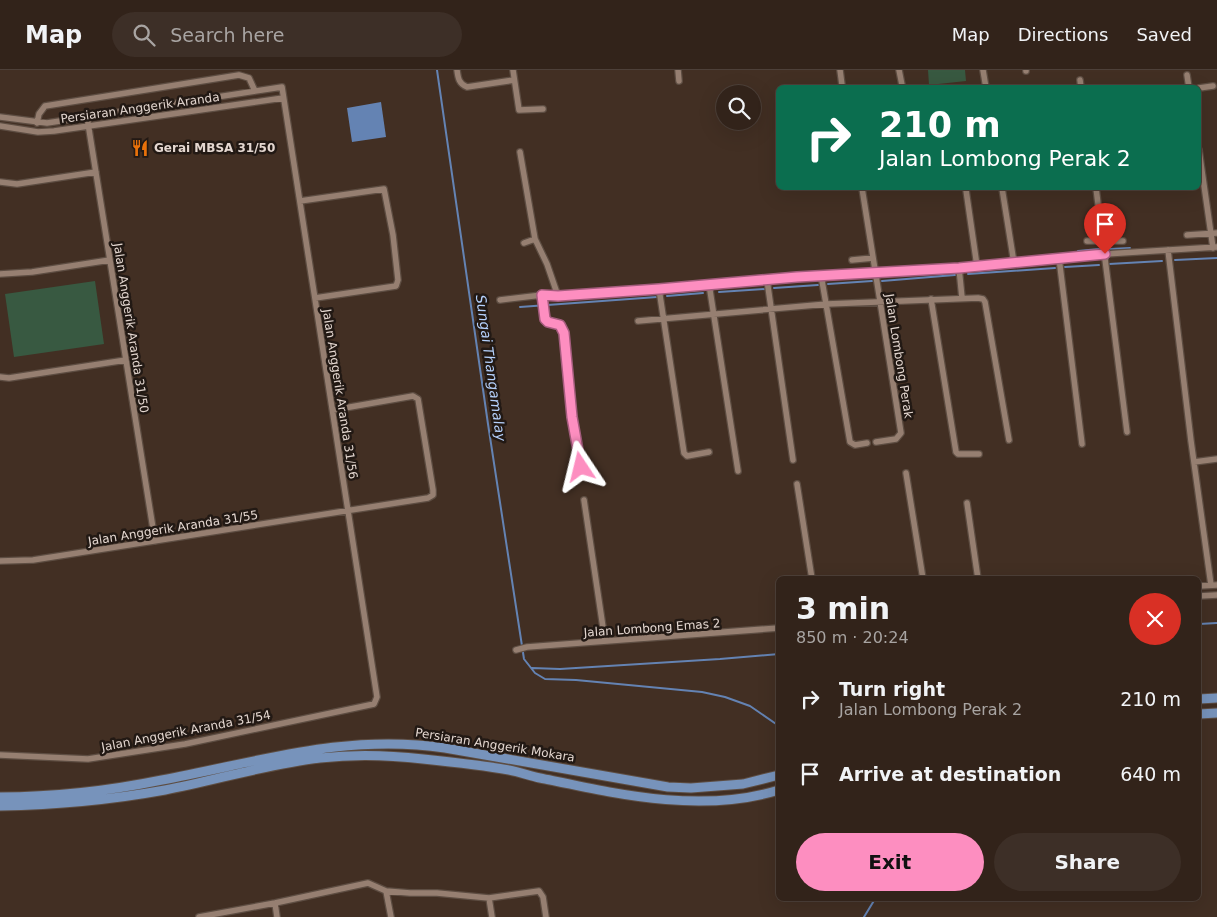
<!DOCTYPE html>
<meta charset="utf-8">
<style>
:root{--surface:#32231a;--page:#3d2f27;--text:#f1f3f6;--muted:#a8a4a2;--line:#4d4039;--accent:#fd8ec0}
body{margin:0;font-family:"DejaVu Sans",sans-serif;background:var(--page);color:var(--text);height:100vh;display:flex;flex-direction:column;font-size:19px;white-space:nowrap}
*{box-sizing:border-box;margin:0}
p{font-size:16px;color:var(--muted)}
.icon{flex:none;width:28px;height:28px;fill:none;stroke:currentColor;stroke-width:2;stroke-linecap:round;stroke-linejoin:round}
.map{position:relative;flex:1;overflow:hidden}
.sheet{position:absolute;left:776px;top:506px;width:425px;height:325px;display:flex;flex-direction:column;background:var(--surface);border-radius:8px;box-shadow:0 5px 20px #0002,0 0 0 1px var(--line)}
.sheet>*{flex:none}
.banner{position:absolute;left:776px;top:15px;width:425px;height:105px;border-radius:8px;box-shadow:0 5px 20px #0002,0 0 0 1px var(--line);background:#0b6e4f;color:#fff;overflow:hidden}
.controls{position:absolute;left:716px;top:15px;display:grid;gap:10px}
.controls a{display:grid;place-items:center;width:45px;height:45px;border-radius:50%;background:var(--surface);box-shadow:0 5px 20px #0002,0 0 0 1px var(--line);font-size:25px}
.pin{position:absolute;display:grid;place-items:center;width:42px;height:42px;color:#fff;margin:-51px -21px;border-radius:50% 50% 50% 0;rotate:-45deg;box-shadow:0 0 5px #0007}
.pin .icon{rotate:45deg}
.me{position:absolute;width:55px;margin:-28px;rotate:350deg;stroke-linejoin:round;filter:drop-shadow(0 0 4px #0008)}
.turn{display:flex;align-items:center;gap:18px;height:105px;padding:0 20px;font-size:22px}
.turn .icon{width:65px;height:65px;stroke-width:2.5}
.turn b{display:block;font-size:35px;line-height:42px}
.round{display:grid;place-items:center;flex:none;width:52px;height:52px;border-radius:26px;background:var(--page)}
.head{display:flex;align-items:center;justify-content:space-between;height:85px;padding:0 20px}
h1{font-size:30px;font-weight:700;line-height:38px}
.cta{display:flex;gap:10px;margin-top:auto;padding:10px 20px}
.cta a{flex:1;height:58px;border-radius:30px;background:var(--accent);color:#111;font-size:20px;font-weight:700;line-height:58px;text-align:center}
.cta a+a{background:var(--page);color:var(--text)}
ul{padding:0;list-style:none}
li{display:flex;align-items:center;gap:15px;height:75px;padding:0 20px}
li div{flex:1}
li b{display:block;font-size:19px}
li em{font-style:normal}
header{display:flex;align-items:center;gap:30px;box-sizing:border-box;height:70px;padding:0 25px;background:var(--surface);border-bottom:1px solid var(--line)}
header strong{font-size:24px}
nav{display:flex;gap:28px;margin-inline-start:auto;font-size:18px}
.search{width:350px;height:45px;background:var(--page);display:flex;align-items:center;gap:12px;box-sizing:border-box;padding:0 18px;border-radius:28px;color:var(--muted);font-size:19px}
.map>svg:first-child{display:block}
</style>
<header>
<strong>Map</strong>
<div class="search"><svg class="icon" aria-label="search" viewBox="0 0 24 24"><circle cx="10" cy="10" r="6"/><path d="M15 15l6 6"/></svg>Search here</div>
<nav><a>Map</a><a>Directions</a><a>Saved</a></nav>
</header>
<div class="map">
<svg width="1217" height="847" viewBox="0 0 1217 847">
<rect width="100%" height="100%" fill="#422f23"/>
<!-- green -->
<path fill="#385941" d="M928 0H965L966 11 929 15Z
M95 211 104 274 14 287 5 224Z"/>
<!-- water -->
<path fill="#6483b3" d="M381 32 386 67 352 72 347 38Z"/>
<g fill="none" stroke-linecap="round" stroke-linejoin="round">
<!-- stream -->
<path stroke="#6483b3" stroke-width="2" d="M437 0 488 354 524 589 535 603 545 609 576 610 702 622 725 627 750 636 779 656
M1110 179 1130 178
M1078 181 1099 179
M1175 190 1217 188
M1109 194 1162 191
M1065 197 1099 195
M968 204 1055 198
M882 211 955 205
M828 214 872 211
M774 218 818 215
M719 222 765 219
M667 226 703 223
M520 237 657 227
M1199 554 1217 553
M532 598 560 599 720 589 779 584
M864 847 875 829"/>
<!-- street casing -->
<g stroke="#5d4d42" stroke-width="8">
<path id="street" d="M457 0C458 8 459 14 467 17L514 10
M513 0 519 40 543 39
M678 0 679 11
M840 0 842 15
M899 0 902 15
M983 0 986 18
M1026 0V1
M1187 5 1189 18
M1080 10 1081 18
M1199 18 1213 16
M0 47 47 53 282 17 377 627 374 634 185 674 88 689 0 685
M87 47 155 471
M37 53 39 44 45 36 239 5 249 8 255 21
M0 56 38 62 54 61 283 28
M1199 80 1213 178
M520 82 535 169
M0 112 17 114 96 102
M862 118 901 363 896 369 876 372
M1002 118 1014 193
M1096 118 1127 362
M966 120 977 196
M300 131 384 119 393 165 398 210 396 216 315 228
M1187 165 1217 163
M1087 171H1123
M524 173 535 169 547 194 558 226
M1168 180 1191 371 1211 515
M1059 188 1082 374
M852 190 873 188
M959 198 962 228
M0 204 32 202 110 190
M821 205 850 372 855 375 867 373
M767 210 793 390
M709 214 738 401
M659 219 684 383 687 386 709 382
M542 225 545 249 548 252 560 255 564 263 572 347 581 397
M931 229 956 382 958 384H979
M500 230 542 225 558 226 797 207 959 198 1105 184 1217 177
M638 251 827 234 978 228 983 229 985 232 1009 370
M0 307 9 308 126 290
M1194 392 1217 389
M906 403 923 509
M797 414 812 509
M584 430 605 571
M967 433 978 509
M0 491 33 490 428 428 433 425V420L418 329 413 326 333 340
M1199 516 1217 515
M1199 526 1217 525
M516 580 527 577 779 558
M386 821 391 847
M489 828 492 847
M275 833 277 847
M199 847 275 833 368 813 386 821 410 823H437L489 828 539 821 543 827 546 847"/>
</g>
<!-- primary casing -->
<g stroke="#5d4d42" stroke-width="11">
<path id="primary" d="M1199 629 1217 628
M1199 644 1217 643
M0 727C54 727 108 721 162 710 259 692 345 663 445 678L668 717 691 718 743 714 779 705
M0 736C56 735 110 730 165 720 217 710 268 694 320 688 354 684 389 685 423 689 452 692 481 695 509 700 520 702 530 706 540 708 617 724 701 744 779 720"/>
</g>
<!-- street -->
<use href="#street" stroke="#967f71" stroke-width="5.5"/>
<!-- primary -->
<use href="#primary" stroke="#7793bb" stroke-width="9"/>
</g>
<g fill="none" stroke-linecap="round" stroke-linejoin="round">
<!-- route casing -->
<g stroke="#a45c7d" stroke-width="12">
<path id="route" d="M581 397 572 347 564 263 560 255 548 252 545 249 542 225 558 226 659 219 797 207 959 198 1105 184"/>
</g>
<!-- route -->
<use href="#route" stroke="#fd8ec0" stroke-width="9"/>
</g>
<!-- icons -->
<defs>
<g id="restaurant-bare" transform="scale(1.35)"><path d="M-5-6h1v4h1v-4h1v4h1v-4h1v5L-1.5 .5V6h-2V.5L-5-1ZM5-6V6H3V1.5H1.5Q1.5-4 5-6Z" fill="#e8710a" stroke="#221914" stroke-width="2.5" paint-order="stroke"/></g>
</defs>
<g fill-rule="evenodd">
<use href="#restaurant-bare" x="140" y="78"/>
</g>
<g text-anchor="middle" dominant-baseline="central" stroke-width="5" stroke-linejoin="round" paint-order="stroke">
<!-- street labels -->
<g font-size="12" fill="#e4d7d0" stroke="#221914">
<text transform="translate(140 38) rotate(-8)">Persiaran Anggerik Aranda</text>
<text transform="translate(131 258) rotate(81)">Jalan Anggerik Aranda 31/50</text>
<text transform="translate(899 286) rotate(81)">Jalan Lombong Perak</text>
<text transform="translate(340 324) rotate(81)">Jalan Anggerik Aranda 31/56</text>
<text transform="translate(173 458) rotate(-9)">Jalan Anggerik Aranda 31/55</text>
<text transform="translate(652 558) rotate(-4)">Jalan Lombong Emas 2</text>
<text transform="translate(186 661) rotate(-11)">Jalan Anggerik Aranda 31/54</text>
<text transform="translate(495 675) rotate(9)">Persiaran Anggerik Mokara</text>
</g>
<!-- poi labels -->
<g font-size="12" font-weight="bold" fill="#e4d7d0" stroke="#221914" text-anchor="start">
<text x="154" y="78">Gerai MBSA 31/50</text>
</g>
<!-- water labels -->
<g font-size="14" font-style="italic" fill="#b5d1fc" stroke="#221914">
<text transform="translate(491 298) rotate(82)">Sungai Thangamalay</text>
</g>
</g>
</svg>
<div class="controls">
<a><svg class="icon" aria-label="search" viewBox="0 0 24 24"><circle cx="10" cy="10" r="6"/><path d="M15 15l6 6"/></svg></a>
</div>
<div class="pin" style="left:1105px;top:184px;background:#d93025"><svg class="icon" aria-label="arrive" viewBox="0 0 24 24"><path d="M6 21V4h12l-3 4 3 4H6"/></svg></div>
<svg class="me" style="left:581px;top:397px" viewBox="-20 -20 40 40"><path d="M0-17L14 15 0 8-14 15z" fill="#fd8ec0" stroke="#fff" stroke-width="4"/></svg>
<div class="banner">
<div class="turn"><svg class="icon" aria-label="right" viewBox="0 0 24 24"><path d="M7 20v-9h11M14 6l5 5-5 5"/></svg><div><b>210 m</b>Jalan Lombong Perak 2</div></div>
</div>
<section class="sheet">
<div class="head"><div><h1>3 min</h1><p>850 m · 20:24</p></div><a class="round" style="background:#d93025;color:#fff"><svg class="icon" aria-label="close" viewBox="0 0 24 24"><path d="M6 6l12 12M18 6L6 18"/></svg></a></div>
<ul>
<li><svg class="icon" aria-label="right" viewBox="0 0 24 24"><path d="M7 20v-9h11M14 6l5 5-5 5"/></svg><div><b>Turn right</b><p>Jalan Lombong Perak 2</p></div><em>210 m</em></li>
<li><svg class="icon" aria-label="arrive" viewBox="0 0 24 24"><path d="M6 21V4h12l-3 4 3 4H6"/></svg><div><b>Arrive at destination</b></div><em>640 m</em></li>
</ul>
<div class="cta"><a>Exit</a><a>Share</a></div>
</section>
</div>
